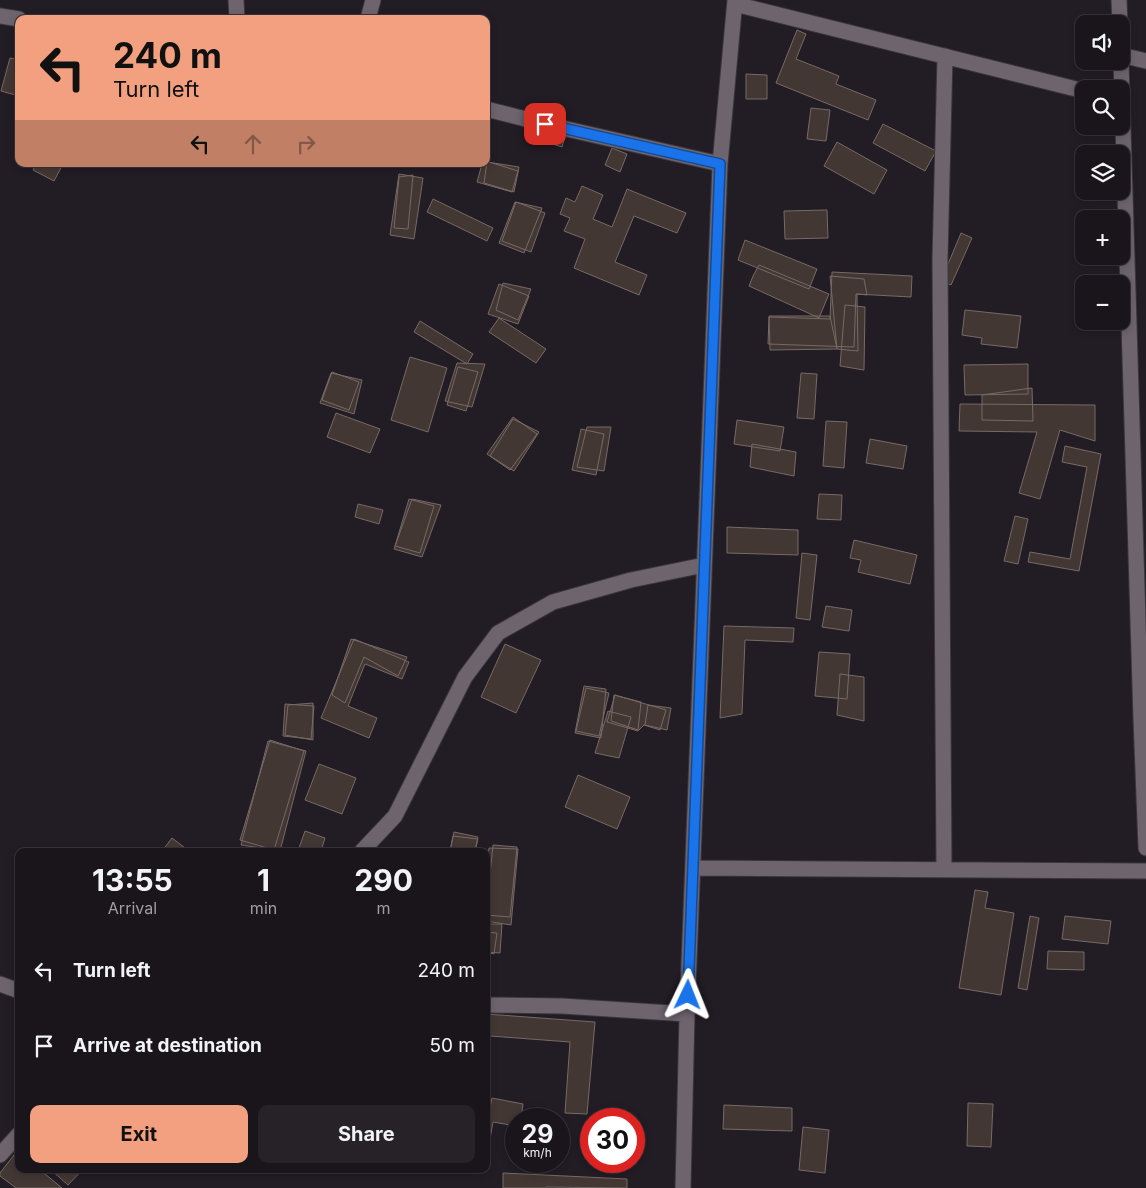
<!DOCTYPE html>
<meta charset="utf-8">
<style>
:root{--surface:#1a151b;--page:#272228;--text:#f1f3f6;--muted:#9f9fa3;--line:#38343a;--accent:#f2a07f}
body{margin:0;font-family:Inter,sans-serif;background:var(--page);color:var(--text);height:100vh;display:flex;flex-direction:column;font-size:19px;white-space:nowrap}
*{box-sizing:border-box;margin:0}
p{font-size:16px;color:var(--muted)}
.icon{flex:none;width:28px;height:28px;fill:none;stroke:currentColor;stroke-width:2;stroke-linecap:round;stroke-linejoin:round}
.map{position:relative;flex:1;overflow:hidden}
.drawer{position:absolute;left:15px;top:848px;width:475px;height:325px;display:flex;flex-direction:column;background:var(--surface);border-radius:10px;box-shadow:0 2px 8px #0003,0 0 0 1px var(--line)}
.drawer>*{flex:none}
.banner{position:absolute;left:15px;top:15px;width:475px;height:152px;border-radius:10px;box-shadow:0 2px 8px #0003,0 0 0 1px var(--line);background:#f2a07f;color:#111;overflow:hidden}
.buttons{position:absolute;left:1075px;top:15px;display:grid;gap:10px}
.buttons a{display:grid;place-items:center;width:55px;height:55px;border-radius:10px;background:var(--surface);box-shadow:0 2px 8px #0003,0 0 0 1px var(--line);font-size:25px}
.speed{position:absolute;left:505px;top:1108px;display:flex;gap:10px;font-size:25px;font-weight:700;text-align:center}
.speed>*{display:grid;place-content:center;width:65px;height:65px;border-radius:50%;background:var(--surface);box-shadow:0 2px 8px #0003,0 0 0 1px var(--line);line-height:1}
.speed small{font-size:12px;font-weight:400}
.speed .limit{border:8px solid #d22;background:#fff;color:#111}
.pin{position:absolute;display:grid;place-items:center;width:42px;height:42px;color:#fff;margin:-21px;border-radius:10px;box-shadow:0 2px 8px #0006}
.me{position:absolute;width:55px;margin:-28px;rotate:2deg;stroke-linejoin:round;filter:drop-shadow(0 0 4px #0008)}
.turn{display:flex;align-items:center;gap:18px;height:105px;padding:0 15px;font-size:22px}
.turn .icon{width:65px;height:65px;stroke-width:2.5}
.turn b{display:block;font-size:35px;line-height:42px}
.lanes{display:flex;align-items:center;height:48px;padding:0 15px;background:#0003;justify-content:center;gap:25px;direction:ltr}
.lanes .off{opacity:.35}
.eta{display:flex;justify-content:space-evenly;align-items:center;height:85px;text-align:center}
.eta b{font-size:30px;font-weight:700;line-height:35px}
.action{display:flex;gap:10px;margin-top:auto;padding:10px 15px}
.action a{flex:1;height:58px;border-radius:10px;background:var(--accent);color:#111;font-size:20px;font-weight:700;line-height:58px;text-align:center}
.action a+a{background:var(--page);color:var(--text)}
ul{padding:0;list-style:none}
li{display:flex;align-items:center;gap:15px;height:75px;padding:0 15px}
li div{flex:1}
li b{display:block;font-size:19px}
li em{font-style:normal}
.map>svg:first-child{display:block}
</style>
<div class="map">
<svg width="1146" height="1188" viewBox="0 0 1146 1188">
<rect width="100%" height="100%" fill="#221c24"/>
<!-- building -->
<path fill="#433734" stroke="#776a66" d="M797 30 806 34 796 59 839 76 836 84 876 100 868 120 776 83Z
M10 58 19 60V96L1 91Z
M746 74 767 75V99H746Z
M811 108 830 110 826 141 807 139Z
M883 124 936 151 925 171 873 143Z
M529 126 565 137 562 147 527 136Z
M837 142 887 170 874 194 824 166Z
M612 148 627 154 620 172 605 165Z
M486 161 518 171 512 192 477 182 482 164H486Z
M487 162 519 167 514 192 484 183Z
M36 164H63L54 181 33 170Z
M399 174 423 178 414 239 390 235Z
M413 175 408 229 394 228 399 177Z
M582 186 603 195 593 219 612 227 627 189 686 213 677 233 634 216 615 262 647 275 639 295 574 268 585 239 564 231 570 218 560 214 566 198 575 202Z
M433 199 493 228 487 241 427 212Z
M515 202 542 208 524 253 499 243Z
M516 202 545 213 531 252 502 241Z
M827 210 828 238 785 239 784 211Z
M961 233 972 238 951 285 941 281Z
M745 240 817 269 809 289 738 260Z
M759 265 829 294 819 318 749 286 753 276Z
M832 272 912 276 911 297 856 294 854 347 768 344 769 317 830 319Z
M830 276 864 279 867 295 857 294 858 351 837 349Z
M503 283 531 289 518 320 496 310Z
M499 284 529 296 518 324 488 314Z
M845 305 865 307 864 370 840 366Z
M965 310 1021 316 1017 348 981 344 982 338 962 335Z
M769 316H830L837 349 770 350Z
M499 318 546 349 536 363 489 332Z
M420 321 473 354 467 364 414 332Z
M410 357 447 368 428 432 391 420Z
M457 363 485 364 472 407 445 401Z
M1028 364V394L965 395 964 365Z
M458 367 478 372 466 411 447 405Z
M332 372 359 382 349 410 322 400Z
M331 373 362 380 354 414 320 403Z
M801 373 817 374 814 419 797 418Z
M1032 388 1033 421 982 420V395Z
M960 404 1095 405V441L1060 430 1040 499 1019 493 1037 432 959 431Z
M336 413 380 429 370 453 327 437Z
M513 417 537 434 510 470 487 454Z
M513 419 539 432 514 471 490 456Z
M737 420 784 427 780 451 734 444Z
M826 421 847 422 844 468 823 466Z
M587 427H611L604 471 577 467Z
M581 429 604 434 596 475 572 470Z
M870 439 907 446 903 469 866 463Z
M752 444 796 452 794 476 750 467Z
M1065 446 1101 454 1079 571 1028 562 1030 552 1070 559 1087 467 1062 462Z
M819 494 842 495 841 520 817 519Z
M409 499 434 506 420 553 395 546Z
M412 499 441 505 422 557 394 549Z
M358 504 383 510 379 524 355 517Z
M1015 516 1028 519 1018 564 1004 561Z
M727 527 798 530V555L727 553Z
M854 540 917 555 910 584 858 572 861 560 850 558Z
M802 553 817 555 810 620 796 618Z
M826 606 852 610 849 631 822 627Z
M724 626 794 628 793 642 745 640 742 714 720 718Z
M351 639 407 657 398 676 364 657 345 703 332 695Z
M354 639 409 662 402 679 365 664 348 706 377 718 369 738 321 718Z
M505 644 541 660 516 713 481 697Z
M819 652 850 654 847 699 815 696Z
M840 674 864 677V721L837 715Z
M584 686 606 689 601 738 575 733Z
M586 688 609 693 599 736 576 731Z
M614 695 641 702 638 730 611 721Z
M615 695 666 710 660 730 644 725 638 731 607 722Z
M313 703V740L285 735 288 705Z
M285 704 314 706 311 739 283 736Z
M648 705 671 708 667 730 645 725Z
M608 711 631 717 619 758 595 753Z
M270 740 304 751 274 850 240 840Z
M268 741 306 751 280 851 241 845Z
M319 764 356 778 342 814 305 800Z
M578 775 630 797 617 829 565 807Z
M305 831 325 838 321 851H298Z
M454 832 478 837 475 851H450Z
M453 836 478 839 475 851H450Z
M172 838 189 851H162Z
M493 845 517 847 510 917 486 915Z
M489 848 518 849 511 925 486 921V869Z
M975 890 988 892 985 908 1014 913 1001 995 959 988Z
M1030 916 1039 918 1027 990 1018 988Z
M1065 916 1111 921 1108 944 1062 939Z
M486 924H502L500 953 486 952Z
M486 932 497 933 494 954 486 952Z
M1048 951 1084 952V970L1047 969Z
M486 1014 595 1022 587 1114 565 1113 570 1042 490 1036 486 1081Z
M492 1098 523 1104 521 1119H516V1126L493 1122 490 1139 486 1138V1117L488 1118Z
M968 1103 993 1104 991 1147 967 1146Z
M724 1105 792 1108V1131L723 1129Z
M634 1120H638L637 1141H634Z
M803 1127 829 1130 825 1173 799 1170Z
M17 1151 19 1152V1169H39L62 1188H16L0 1176V1173Z
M50 1169H83L68 1185Z
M503 1173 627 1179V1188L546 1187V1188H503Z"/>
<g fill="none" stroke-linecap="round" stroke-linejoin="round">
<!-- minor casing -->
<g stroke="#3b363c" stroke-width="17">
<path id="minor" d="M236 0 237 19
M1119 0 1120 24
M735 4 1084 91
M0 16 19 19
M368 19 373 0
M1121 55 1146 61
M1121 61 1141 719 1146 848
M486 109 545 124 720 164
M362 851 395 816 465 677 498 633 553 602 631 580 704 565
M693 868 1146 871
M944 869 940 259 945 56
M0 984 19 991
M486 1005 562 1006 687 1014
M0 1155 19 1134
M683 1188 687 1014 720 164 735 0"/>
</g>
<!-- minor -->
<use href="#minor" stroke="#6d646e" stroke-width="15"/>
</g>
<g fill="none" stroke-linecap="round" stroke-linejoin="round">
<!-- route casing -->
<g stroke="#114b97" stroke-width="12">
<path id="route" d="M545 124 720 164 688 995"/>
</g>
<!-- route -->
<use href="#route" stroke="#1a73e8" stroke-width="9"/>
</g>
</svg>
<div class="buttons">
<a><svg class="icon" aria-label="sound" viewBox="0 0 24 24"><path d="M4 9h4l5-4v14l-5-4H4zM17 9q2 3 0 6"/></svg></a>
<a><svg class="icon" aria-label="search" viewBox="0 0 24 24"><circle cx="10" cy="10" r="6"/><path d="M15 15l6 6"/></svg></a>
<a><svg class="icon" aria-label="layers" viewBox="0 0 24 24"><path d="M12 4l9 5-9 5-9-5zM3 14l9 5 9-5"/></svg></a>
<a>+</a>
<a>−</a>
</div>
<div class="speed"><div>29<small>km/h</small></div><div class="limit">30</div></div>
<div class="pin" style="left:545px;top:124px;background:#d93025"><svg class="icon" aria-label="arrive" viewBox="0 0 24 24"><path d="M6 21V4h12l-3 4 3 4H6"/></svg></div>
<svg class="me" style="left:688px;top:995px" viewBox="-20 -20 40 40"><path d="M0-17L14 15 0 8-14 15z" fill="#1a73e8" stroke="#fff" stroke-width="4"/></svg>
<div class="banner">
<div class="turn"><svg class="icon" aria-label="left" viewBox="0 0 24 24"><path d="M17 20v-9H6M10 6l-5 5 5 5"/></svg><div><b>240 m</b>Turn left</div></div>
<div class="lanes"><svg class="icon" aria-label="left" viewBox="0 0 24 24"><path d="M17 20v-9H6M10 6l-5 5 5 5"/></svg><svg class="icon off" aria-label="ahead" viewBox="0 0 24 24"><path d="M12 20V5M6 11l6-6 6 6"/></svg><svg class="icon off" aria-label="right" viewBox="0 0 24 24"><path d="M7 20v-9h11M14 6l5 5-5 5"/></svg></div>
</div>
<section class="drawer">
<div class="eta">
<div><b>13:55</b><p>Arrival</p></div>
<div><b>1</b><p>min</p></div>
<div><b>290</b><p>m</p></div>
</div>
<ul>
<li><svg class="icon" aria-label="left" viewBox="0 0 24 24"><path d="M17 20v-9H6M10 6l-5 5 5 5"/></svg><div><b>Turn left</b></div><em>240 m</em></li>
<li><svg class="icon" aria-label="arrive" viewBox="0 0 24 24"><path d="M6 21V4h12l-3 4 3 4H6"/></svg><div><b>Arrive at destination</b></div><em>50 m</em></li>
</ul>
<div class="action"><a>Exit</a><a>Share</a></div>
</section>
</div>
